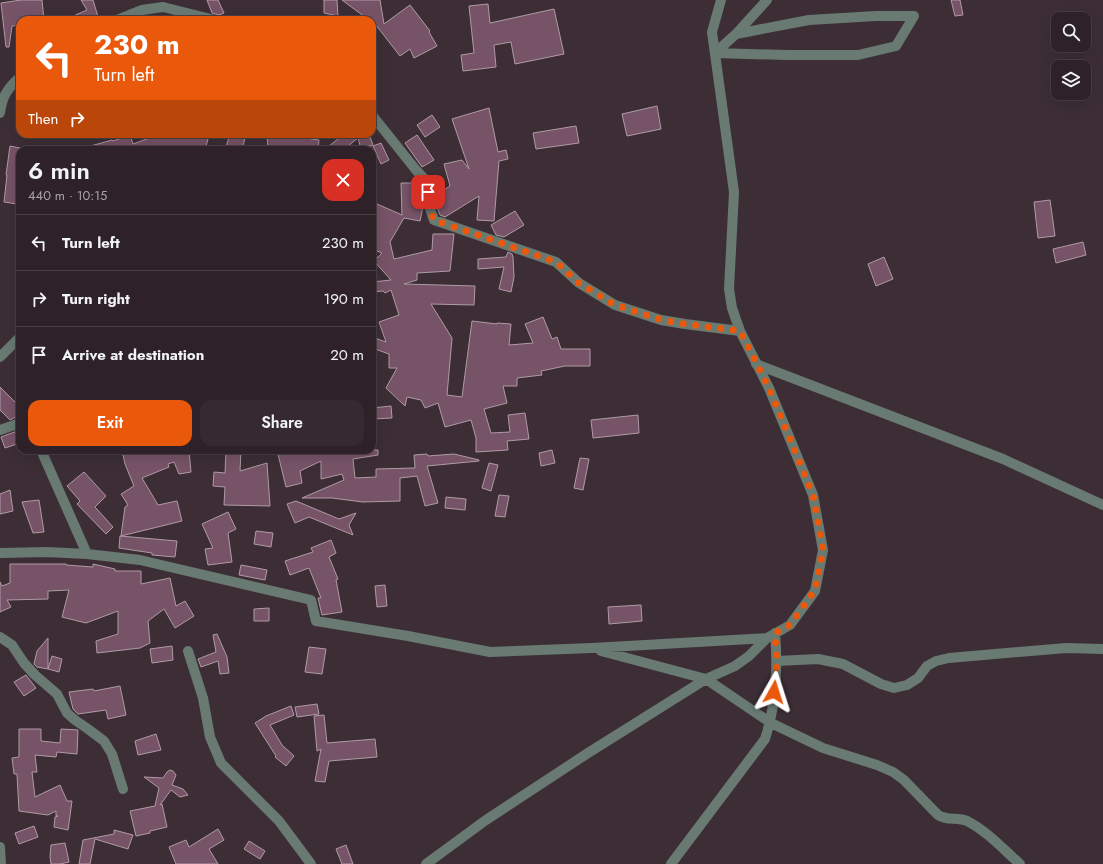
<!DOCTYPE html>
<meta charset="utf-8">
<style>
:root{--surface:#2e2228;--page:#362a30;--text:#f1f3f6;--muted:#a7a4a8;--line:#493f45;--accent:#ea580c}
body{margin:0;font-family:Jost,sans-serif;background:var(--page);color:var(--text);height:100vh;display:flex;flex-direction:column;font-size:15px;white-space:nowrap}
*{box-sizing:border-box;margin:0}
p{font-size:13px;color:var(--muted)}
.icon{flex:none;width:22px;height:22px;fill:none;stroke:currentColor;stroke-width:2;stroke-linecap:round;stroke-linejoin:round}
.map{position:relative;flex:1;overflow:hidden}
.sheet{position:absolute;left:16px;top:146px;width:360px;height:308px;display:flex;flex-direction:column;background:var(--surface);border-radius:12px;box-shadow:0 4px 16px #0002,0 0 0 1px var(--line)}
.sheet>*{flex:none}
.hud{position:absolute;left:16px;top:16px;width:360px;height:122px;border-radius:12px;box-shadow:0 4px 16px #0002,0 0 0 1px var(--line);background:#ea580c;color:#fff;overflow:hidden}
.tools{position:absolute;left:1051px;top:12px;display:grid;gap:8px}
.tools a{display:grid;place-items:center;width:40px;height:40px;border-radius:8px;background:var(--surface);box-shadow:0 4px 16px #0002,0 0 0 1px var(--line);font-size:20px}
.pin{position:absolute;display:grid;place-items:center;width:34px;height:34px;color:#fff;margin:-17px;border-radius:8px;box-shadow:0 2px 6px #0006}
.me{position:absolute;width:44px;margin:-22px;rotate:6deg;stroke-linejoin:round;filter:drop-shadow(0 0 3px #0008)}
.turn{display:flex;align-items:center;gap:14px;height:84px;padding:0 12px;font-size:18px}
.turn .icon{width:52px;height:52px;stroke-width:2.5}
.turn b{display:block;font-size:28px;line-height:34px}
.then{display:flex;align-items:center;height:38px;padding:0 12px;background:#0003;gap:8px;font-size:15px}
.round{display:grid;place-items:center;flex:none;width:42px;height:42px;border-radius:12px;background:var(--page)}
.summary{display:flex;align-items:center;justify-content:space-between;height:68px;padding:0 12px}
h1{font-size:24px;font-weight:600;line-height:30px}
.action{display:flex;gap:8px;margin-top:auto;padding:8px 12px}
.action a{flex:1;height:46px;border-radius:12px;background:var(--accent);color:#fff;font-size:16px;font-weight:600;line-height:46px;text-align:center}
.action a+a{background:var(--page);color:var(--text)}
ul{padding:0;list-style:none}
li{display:flex;align-items:center;gap:12px;height:56px;padding:0 12px;border-top:1px solid var(--line)}
li div{flex:1}
li b{display:block;font-size:15px}
li em{font-style:normal}
.map>svg:first-child{display:block}
</style>
<div class="map">
<svg width="1103" height="864" viewBox="0 0 1103 864">
<rect width="100%" height="100%" fill="#3d2e36"/>
<!-- building -->
<path fill="#775367" stroke="#af9ba5" d="M21 0H42L44 20H20V25L12 26 9 47H6L1 3Z
M81 0H93L99 20H64L87 10Z
M207 0H218L224 13 219 15 212 13Z
M324 0H337L338 16 324 13Z
M342 0H380L384 24 410 5 430 31 429 32 437 46 414 58 410 49 400 56 372 20H369Z
M951 0H960L963 15 955 16Z
M488 4 490 23 554 9 564 54 515 64 511 42 494 45 496 67 463 71 461 55 474 53 469 6Z
M657 106 661 129 627 136 622 114Z
M489 108 498 152 506 150 508 159 499 161 494 221 477 220 479 196 445 217 440 215 434 199V196L450 186 444 164 462 160 469 169 452 119Z
M432 115 440 127 425 137 417 125Z
M576 126 579 143 536 149 533 133Z
M160 134H207L208 139 205 150H87V147L112 140 113 141 130 135 133 144Z
M230 134H246L242 150H225Z
M267 134H304L305 138 319 140 318 150 295 148 296 150H268Z
M344 134H369L373 145 361 149 358 138 343 150H324Z
M417 135 434 160 422 167 405 143Z
M381 143 389 160 381 164 373 146Z
M10 146 20 148V180L17 204 4 202 7 175H6Z
M401 183H419L422 186 421 200 423 207 420 221 404 218 390 242 394 259 432 250 433 234H454L450 271 417 273V280L404 284 475 286 474 305 431 304 452 338 447 395 462 397 472 321 497 324V323L511 324 509 345 533 343 525 324 543 317 552 339 557 337 561 349H590V366H565L541 371 542 375 517 378V386H503L507 403 484 409 491 433 510 432 508 415 525 413 529 439 507 441 508 450 476 452V438L471 420 445 427 438 403 425 408 421 400 407 397 405 406 386 388 397 368H389V354L372 348V337L386 342 379 322 399 315 391 290 385 293 383 291 372 292V282L391 280 374 261 382 253 372 249V215L377 204 402 215Z
M1050 200 1055 236 1038 238 1034 202Z
M515 211 524 225 504 237 496 235 491 225Z
M1083 242 1086 255 1056 263 1053 249Z
M508 252 512 254 513 257 514 277 511 292 499 289 504 267 478 269V259L506 257Z
M884 257 893 279 876 286 868 264Z
M0 387 20 407V412L14 418 10 420 0 410Z
M391 406 392 418 372 419V408Z
M638 415 639 433 593 438 591 420Z
M20 430V443L5 448 1 437Z
M122 450H189L191 472 179 474 174 462 168 464 169 467 142 478 158 505 177 501 182 521 121 536 125 507 128 505 121 494 134 486 125 464Z
M226 450H241L240 471 267 463 270 506 224 505 225 487 213 486 214 472 225 473Z
M277 450H289L290 455 300 450H378V455L353 459 355 478 376 477V469L415 468 414 455 427 454 428 456 454 454 479 460V461L427 466 438 503 425 506 417 476 400 478V501L363 502 332 498H302L344 480 342 474 321 479V461L300 471 302 483 286 487Z
M552 450 555 463 541 466 539 453Z
M580 458 589 459 583 490 574 488Z
M489 463 498 465 491 491 482 488Z
M84 472 106 496 95 507 113 527 106 534 77 504 80 501 67 486Z
M10 490 13 511 0 514V494Z
M499 495 509 496 505 517 495 516Z
M446 497 466 499 465 510 445 508Z
M39 500 44 532 33 533 22 502Z
M296 501 339 519 356 513 349 525 353 535 309 517 295 523 287 504Z
M228 512 236 529 228 533 232 562 208 565 205 549 213 548 202 524Z
M256 531 273 533 271 547 254 544Z
M120 536 177 541 175 557 152 555V553L119 548Z
M331 540 336 553 329 557 338 579 336 580 342 612 322 615 318 598H321L309 568 290 575 285 561 313 552 311 548Z
M10 564H66V565L93 567V564L115 569V571H141V584L170 578 176 606 185 601 194 616 175 628 164 609 148 621 150 643 140 648 97 653 96 641 118 634V611L86 623 62 617 69 590 48 591V599L7 600 11 607 0 612V582L2 586 10 583Z
M241 565 267 570 265 580 239 575Z
M385 585 387 606 377 607 375 586Z
M641 605 642 621 609 624 608 607Z
M269 608V621H254V609Z
M217 634 227 657 229 673 220 674 218 661 201 667 198 659 216 652 213 635Z
M48 638V669L37 667 34 664 37 651Z
M172 646 173 660 152 663 150 649Z
M309 647 326 649 322 674 305 672Z
M52 656 62 659 59 672 48 669Z
M26 675 36 688 24 696 14 682Z
M120 686 126 715 108 719 106 710 78 714 73 709 69 692 93 689 94 691Z
M317 704 319 714 297 717 295 707Z
M291 706 294 715 270 725 282 745 294 756 286 766 275 757 276 756 255 723 266 716Z
M324 715 327 743 375 739 377 757 329 761 325 782 315 781 321 749 317 751 314 716Z
M19 729H41V741L60 743 61 729 78 730 77 754 57 752 56 757 35 755 37 772H32L35 797 60 785 67 801H72L68 830 54 827 55 817 58 816H56V811L48 815 19 811 17 774H14L12 758 19 757Z
M156 734 161 750 138 755 135 741Z
M170 770 173 771 176 775 172 785 183 789 188 795 180 797 171 790 160 805 162 804 167 827 150 831V833L136 836 130 811 155 806 159 788 144 777 163 778 167 772Z
M34 826 38 837 19 844 15 833Z
M218 829 224 840 209 849 218 864H176L169 847 186 840 189 847Z
M114 830 133 835 128 849 95 839 90 864H79L83 840 114 834Z
M249 841 265 851 260 859 244 849Z
M65 843 69 862 60 864H51L50 857 51 845Z
M346 845 353 864H342L336 849Z"/>
<g fill="none" stroke-linecap="round" stroke-linejoin="round">
<!-- minor -->
<path stroke="#687a72" stroke-width="10" d="M876 16H914L896 46 858 55H786L715 53 736 34 809 20Z
M117 20 142 10 163 7 215 20
M736 34 767 0
M0 113C2 96 8 88 20 77
M372 115 416 170 429 184 427 200 434 220 556 262 579 283 615 305 661 320 685 324 740 331
M0 357 18 339 20 336
M756 364 1003 459 1103 505
M0 430 20 423
M41 450 87 554
M0 553 47 552 87 554 140 560 311 600 316 621 408 636 490 652 592 648 767 638 790 625 815 591 823 550 813 495 769 388 740 331 732 308 729 289 734 192 712 32 721 0
M0 637 12 645 24 663 35 675 57 694 67 713 75 720 88 729 104 741 112 754 123 789
M188 651 203 698 210 737 221 763 279 821 311 864
M601 651 706 679 771 723 823 748 877 765 893 772 904 780 938 815C947 821 957 817 967 821 987 831 1004 850 1020 864
M777 661 818 659 843 664 881 684 894 688 907 685 918 678 927 666 936 661 949 658 1066 648 1103 649
M0 847 1 864
M426 864 486 820 588 753 706 679 735 666 749 656 767 638
M671 864 765 739C776 706 778 668 775 633"/>
</g>
<g fill="none" stroke-linecap="round" stroke-linejoin="round">
<!-- route -->
<path stroke="#ea580c" stroke-width="7" stroke-dasharray="0 12.6" d="M428 192 427 200 434 220 556 262 579 283 615 305 662 320 685 324 740 331 769 388 813 495 823 550 815 590 790 625 775 633 777 662 774 692"/>
</g>
</svg>
<div class="tools">
<a><svg class="icon" aria-label="search" viewBox="0 0 24 24"><circle cx="10" cy="10" r="6"/><path d="M15 15l6 6"/></svg></a>
<a><svg class="icon" aria-label="layers" viewBox="0 0 24 24"><path d="M12 4l9 5-9 5-9-5zM3 14l9 5 9-5"/></svg></a>
</div>
<div class="pin" style="left:428px;top:192px;background:#d93025"><svg class="icon" aria-label="arrive" viewBox="0 0 24 24"><path d="M6 21V4h12l-3 4 3 4H6"/></svg></div>
<svg class="me" style="left:774px;top:692px" viewBox="-20 -20 40 40"><path d="M0-17L14 15 0 8-14 15z" fill="#ea580c" stroke="#fff" stroke-width="4"/></svg>
<div class="hud">
<div class="turn"><svg class="icon" aria-label="left" viewBox="0 0 24 24"><path d="M17 20v-9H6M10 6l-5 5 5 5"/></svg><div><b>230 m</b>Turn left</div></div>
<div class="then">Then<svg class="icon" aria-label="right" viewBox="0 0 24 24"><path d="M7 20v-9h11M14 6l5 5-5 5"/></svg></div>
</div>
<section class="sheet">
<div class="summary"><div><h1>6 min</h1><p>440 m · 10:15</p></div><a class="round" style="background:#d93025;color:#fff"><svg class="icon" aria-label="close" viewBox="0 0 24 24"><path d="M6 6l12 12M18 6L6 18"/></svg></a></div>
<ul>
<li><svg class="icon" aria-label="left" viewBox="0 0 24 24"><path d="M17 20v-9H6M10 6l-5 5 5 5"/></svg><div><b>Turn left</b></div><em>230 m</em></li>
<li><svg class="icon" aria-label="right" viewBox="0 0 24 24"><path d="M7 20v-9h11M14 6l5 5-5 5"/></svg><div><b>Turn right</b></div><em>190 m</em></li>
<li><svg class="icon" aria-label="arrive" viewBox="0 0 24 24"><path d="M6 21V4h12l-3 4 3 4H6"/></svg><div><b>Arrive at destination</b></div><em>20 m</em></li>
</ul>
<div class="action"><a>Exit</a><a>Share</a></div>
</section>
</div>
